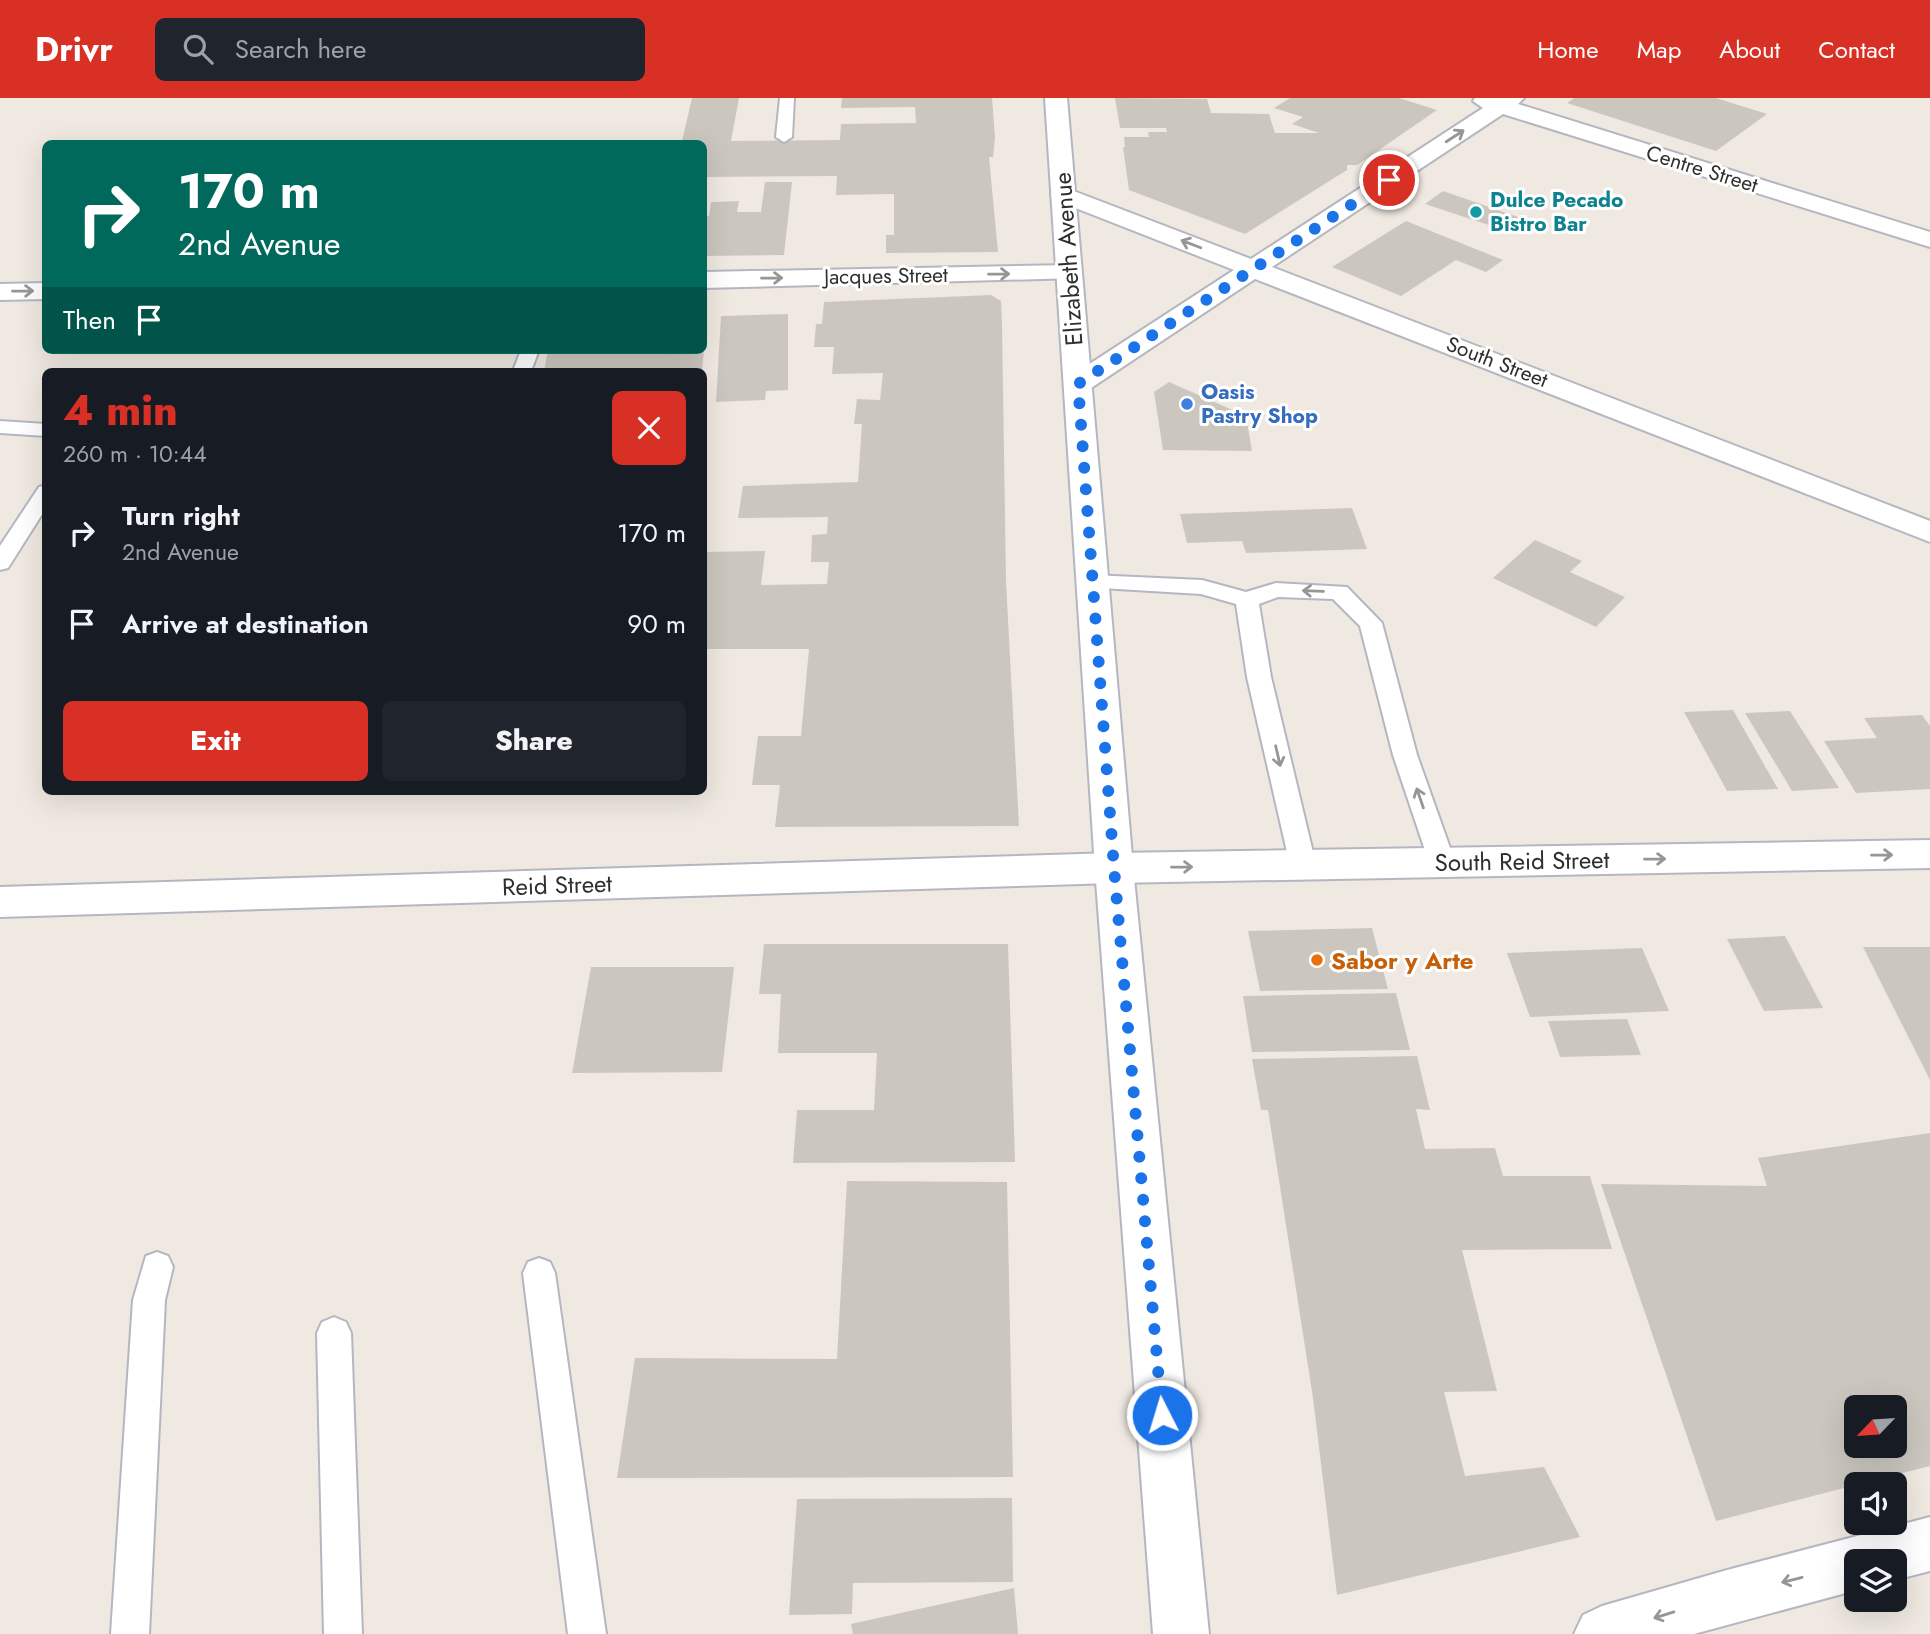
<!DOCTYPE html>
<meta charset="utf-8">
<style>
:root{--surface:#171b24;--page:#20242c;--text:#f1f3f6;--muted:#9ea1a6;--accent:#d93025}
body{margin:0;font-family:Jost,sans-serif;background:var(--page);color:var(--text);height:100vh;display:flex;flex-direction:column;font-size:26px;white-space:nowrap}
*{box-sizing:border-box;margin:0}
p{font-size:23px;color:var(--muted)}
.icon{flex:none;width:38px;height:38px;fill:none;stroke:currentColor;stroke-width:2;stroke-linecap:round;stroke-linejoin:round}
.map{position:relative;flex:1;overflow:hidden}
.sheet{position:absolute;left:42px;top:270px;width:665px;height:427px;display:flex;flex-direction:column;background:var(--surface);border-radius:10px;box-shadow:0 7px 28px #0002}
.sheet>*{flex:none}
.top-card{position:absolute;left:42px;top:42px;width:665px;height:214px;border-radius:10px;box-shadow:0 7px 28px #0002;background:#00695c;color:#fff;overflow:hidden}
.needle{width:46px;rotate:245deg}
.buttons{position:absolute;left:1844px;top:1297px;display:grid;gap:14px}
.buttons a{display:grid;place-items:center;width:63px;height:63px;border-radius:10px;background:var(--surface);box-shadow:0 7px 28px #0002;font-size:35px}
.pin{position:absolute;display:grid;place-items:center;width:60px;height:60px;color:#fff;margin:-30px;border:4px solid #fff;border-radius:50%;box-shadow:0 2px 7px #0007}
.me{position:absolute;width:77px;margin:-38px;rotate:355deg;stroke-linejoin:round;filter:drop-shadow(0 0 5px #0008)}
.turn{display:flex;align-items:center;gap:24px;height:147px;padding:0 21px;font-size:32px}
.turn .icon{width:91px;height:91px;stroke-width:2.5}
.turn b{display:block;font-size:49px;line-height:60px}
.then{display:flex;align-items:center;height:66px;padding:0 21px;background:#0003;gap:14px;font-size:26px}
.round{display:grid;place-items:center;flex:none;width:74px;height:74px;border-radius:10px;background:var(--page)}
.summary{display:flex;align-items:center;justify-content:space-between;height:119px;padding:0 21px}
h1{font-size:42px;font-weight:800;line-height:52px;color:var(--accent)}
.primary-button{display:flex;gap:14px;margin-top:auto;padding:14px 21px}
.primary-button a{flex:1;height:80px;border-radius:10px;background:var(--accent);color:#fff;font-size:28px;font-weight:800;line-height:80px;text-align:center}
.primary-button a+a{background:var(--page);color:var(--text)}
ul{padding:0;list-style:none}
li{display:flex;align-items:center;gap:21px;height:91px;padding:0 21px}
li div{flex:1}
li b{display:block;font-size:26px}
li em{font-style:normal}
header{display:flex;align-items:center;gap:42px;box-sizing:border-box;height:98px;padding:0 35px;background:var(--accent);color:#fff}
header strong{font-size:33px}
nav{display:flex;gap:38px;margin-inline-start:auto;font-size:24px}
.search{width:490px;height:63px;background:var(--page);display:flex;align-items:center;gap:18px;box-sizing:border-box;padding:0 24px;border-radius:10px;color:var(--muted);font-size:26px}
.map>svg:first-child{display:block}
</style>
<header>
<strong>Drivr</strong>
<div class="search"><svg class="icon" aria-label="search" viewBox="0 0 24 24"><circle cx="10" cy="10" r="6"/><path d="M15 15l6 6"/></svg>Search here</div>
<nav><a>Home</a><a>Map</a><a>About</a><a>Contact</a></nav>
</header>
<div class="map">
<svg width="1930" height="1536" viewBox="0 0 1930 1536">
<rect width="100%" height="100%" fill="#efe9e1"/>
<!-- building -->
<path fill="#cbc7bf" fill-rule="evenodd" d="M692 0H739L731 43 840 42 841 26 916 25 915 9 841 10 842 0H992L995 40 993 59H989L998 154 886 155V137H894V96L836 97 837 78 704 79V46L682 43Z
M1115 0 1207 1 1211 15 1269 16 1275 35H1319L1292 26 1303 19 1274 10 1290 0H1399L1437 12 1357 67H1347V72L1245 136 1129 92 1123 49H1125L1124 39H1149L1148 34H1167L1166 30H1120Z
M1574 0H1716L1767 16 1716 53 1567 5Z
M765 84H792L784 157 704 158V118H709L711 104 739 103 737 114H761Z
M1443 93 1527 122 1510 134 1425 106Z
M1406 123 1503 162 1486 174 1456 162 1401 198 1332 169Z
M991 197 1001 203 1002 225 1006 484 1019 728 775 729 780 687H752L758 638H801L809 551H704V454L765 453 761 487 827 486 829 464H811L812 437 827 436 828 419 738 420 743 388 858 384 862 326H854L857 301 880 302 883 275 832 276 834 249H814L816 226H822L824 204Z
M788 216V292L766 293 765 302 716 304 721 218Z
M548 252H704L702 273H544Z
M1169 284 1246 318 1252 353 1163 352 1154 294Z
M1352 410 1367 451 1246 455 1242 443 1187 445 1180 416Z
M1535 442 1582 463 1570 474 1625 499 1596 529 1493 480Z
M1733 612 1778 691 1727 693 1684 614Z
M1790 613 1839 690 1792 693 1745 615Z
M1922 617 1930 628V691L1856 695 1824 643 1877 640 1864 620Z
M1372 830 1388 891 1260 893 1248 833Z
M1785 838 1823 910 1764 913 1727 841Z
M764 846H1008L1015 1064 793 1065 797 1012H874L877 955H778L781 896H759Z
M1863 849H1930V982Z
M1642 850 1669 913 1530 919 1507 855Z
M591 869H734L722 974 572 975Z
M1396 895 1410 952 1252 954 1243 898Z
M1627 921 1641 957 1560 959 1548 923Z
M1417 958 1430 1012 1416 1011 1425 1051 1495 1050 1503 1078H1590L1612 1151 1462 1152 1497 1293 1444 1294 1465 1378 1544 1369 1580 1439 1337 1497 1313 1300 1268 1012H1261L1252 961Z
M1930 1035V1368L1716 1423 1601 1086 1767 1088 1758 1060ZM1857 1309H1895V1348H1857Z
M847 1083 1007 1084 1013 1379 617 1380 635 1260 837 1261Z
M1012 1400 1013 1484 853 1485 852 1516 789 1517 797 1401Z
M1014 1490 1018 1536H853L851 1526Z"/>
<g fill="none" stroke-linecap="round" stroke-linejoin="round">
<!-- lane casing -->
<g stroke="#b4b7c1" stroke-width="4">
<path id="lane" d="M780 0H794L792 39 784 44 776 39Z
M521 252H539L531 273H513Z
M0 323 46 326V338L0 335Z
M46 387V410L8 470 0 472V448L39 389Z
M1092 477 1202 482 1246 494 1276 485 1347 489 1382 525 1417 657 1455 764 1451 771 1442 774 1433 771 1429 764 1393 657 1360 528 1333 501 1278 499 1259 506 1271 579 1316 767 1312 774 1303 777 1294 774 1290 767 1247 579 1236 506 1201 496 1084 489 1081 484 1084 479Z
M157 1154 168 1158 173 1169 165 1202 149 1536H111L133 1202 146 1158Z
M539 1160 550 1164 555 1175 606 1536H568L523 1175 528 1164Z
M334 1219 346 1224 351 1235 362 1536H324L317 1235 322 1224Z"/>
</g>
<!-- street casing -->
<g stroke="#b4b7c1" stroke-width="4">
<path id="street" d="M1475 0H1524L1518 6 1930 134V149L1503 16 1272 169 1930 423V444L1255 181 1088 292 1078 294 1068 292 1064 286 1068 280 1234 172 1055 102 1051 97 1055 92 1063 90 1071 92 1251 161 1483 10 1473 3Z
M1069 167 1078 170 1082 175 1078 180 704 190V174Z
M46 185V201L0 202V186Z
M1930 742V770L1114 785 0 819V789L1114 755Z"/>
</g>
<!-- secondary casing -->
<g stroke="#b4b7c1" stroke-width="4">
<path id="secondary" d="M1045 0H1067L1133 770 1209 1536H1153L1095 770Z
M1930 1419V1473L1895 1482V1463H1857V1492L1694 1536H1574L1583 1517 1602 1508 1727 1472Z"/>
</g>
<!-- lane -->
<use href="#lane" fill="#fff" fill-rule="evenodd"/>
<!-- street -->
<use href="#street" fill="#fff" fill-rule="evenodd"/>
<!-- secondary -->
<use href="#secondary" fill="#fff" fill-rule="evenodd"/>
</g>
<!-- one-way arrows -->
<defs><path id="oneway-shaft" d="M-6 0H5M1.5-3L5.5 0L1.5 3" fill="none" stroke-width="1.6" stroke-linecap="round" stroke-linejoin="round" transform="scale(1.75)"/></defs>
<g stroke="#969696">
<use href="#oneway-shaft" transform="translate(1455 38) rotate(-33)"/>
<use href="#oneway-shaft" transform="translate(1191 146) rotate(-159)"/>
<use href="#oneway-shaft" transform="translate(999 176) rotate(-1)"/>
<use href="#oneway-shaft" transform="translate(772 180) rotate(-1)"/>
<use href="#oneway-shaft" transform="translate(23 193) rotate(-1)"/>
<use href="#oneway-shaft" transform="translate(1313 493) rotate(-178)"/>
<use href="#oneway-shaft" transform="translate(1278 658) rotate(77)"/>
<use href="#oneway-shaft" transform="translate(1420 700) rotate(-109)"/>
<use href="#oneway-shaft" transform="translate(1882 757) rotate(-1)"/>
<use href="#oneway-shaft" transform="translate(1655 761) rotate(-1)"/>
<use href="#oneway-shaft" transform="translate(1182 769) rotate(-1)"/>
<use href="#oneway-shaft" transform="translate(1792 1482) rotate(166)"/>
<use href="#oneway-shaft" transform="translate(1664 1517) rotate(163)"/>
</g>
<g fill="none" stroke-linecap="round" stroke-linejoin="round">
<!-- route -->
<path stroke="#1a73e8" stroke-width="12" stroke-dasharray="0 21.6" d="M1162 1317 1114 770 1078 286 1389 82"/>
</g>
<!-- markers -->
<circle fill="#0f9aa8" stroke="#fff" stroke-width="2.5" cx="1476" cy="114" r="7"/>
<circle fill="#3f7fe0" stroke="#fff" stroke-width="2.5" cx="1187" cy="306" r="7"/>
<circle fill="#e8710a" stroke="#fff" stroke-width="2.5" cx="1317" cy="862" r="7"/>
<g text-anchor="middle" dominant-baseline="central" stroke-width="6" stroke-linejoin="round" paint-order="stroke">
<!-- far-street labels -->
<g font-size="21" fill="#2e2e2e" stroke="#fff">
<text transform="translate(1702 71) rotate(17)">Centre Street</text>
<text transform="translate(886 178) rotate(-1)">Jacques Street</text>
<text transform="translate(1497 264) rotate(21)">South Street</text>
</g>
<!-- far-culture labels -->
<g font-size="21" font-weight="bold" fill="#0d838f" stroke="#fff" text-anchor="start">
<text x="1490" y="102">Dulce Pecado<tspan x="1490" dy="24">Bistro Bar</tspan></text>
</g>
<!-- far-shop labels -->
<g font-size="21" font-weight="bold" fill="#366cbe" stroke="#fff" text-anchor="start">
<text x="1201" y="294">Oasis<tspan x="1201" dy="24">Pastry Shop</tspan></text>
</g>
<!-- street labels -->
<g font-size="24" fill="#2e2e2e" stroke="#fff">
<text transform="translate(1068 161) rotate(-94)">Elizabeth Avenue</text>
<text transform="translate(1522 763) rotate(-1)">South Reid Street</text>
<text transform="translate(557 787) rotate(-2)">Reid Street</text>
</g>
<!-- food labels -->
<g font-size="24" font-weight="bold" fill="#c56008" stroke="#fff" text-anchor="start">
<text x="1331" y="862">Sabor y Arte</text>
</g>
</g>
</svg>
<div class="buttons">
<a><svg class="needle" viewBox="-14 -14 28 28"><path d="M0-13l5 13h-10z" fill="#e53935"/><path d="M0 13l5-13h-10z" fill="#9ea1a6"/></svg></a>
<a><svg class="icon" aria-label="sound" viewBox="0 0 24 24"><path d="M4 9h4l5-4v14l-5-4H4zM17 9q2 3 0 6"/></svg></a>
<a><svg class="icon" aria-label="layers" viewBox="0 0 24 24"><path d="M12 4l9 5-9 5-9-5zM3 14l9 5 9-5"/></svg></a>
</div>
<div class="pin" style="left:1389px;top:82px;background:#d93025"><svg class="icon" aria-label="arrive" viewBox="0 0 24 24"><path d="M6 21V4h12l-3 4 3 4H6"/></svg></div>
<svg class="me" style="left:1162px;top:1317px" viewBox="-20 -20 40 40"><circle r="17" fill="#1a73e8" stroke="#fff" stroke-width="3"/><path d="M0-11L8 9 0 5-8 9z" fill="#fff"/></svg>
<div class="top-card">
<div class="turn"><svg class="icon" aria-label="right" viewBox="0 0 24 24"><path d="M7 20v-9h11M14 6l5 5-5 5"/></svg><div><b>170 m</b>2nd Avenue</div></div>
<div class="then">Then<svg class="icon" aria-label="arrive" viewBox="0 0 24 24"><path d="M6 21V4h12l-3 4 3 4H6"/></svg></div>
</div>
<section class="sheet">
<div class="summary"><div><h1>4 min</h1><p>260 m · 10:44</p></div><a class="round" style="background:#d93025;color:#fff"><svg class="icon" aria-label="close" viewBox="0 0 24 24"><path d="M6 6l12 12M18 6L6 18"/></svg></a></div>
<ul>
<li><svg class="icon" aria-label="right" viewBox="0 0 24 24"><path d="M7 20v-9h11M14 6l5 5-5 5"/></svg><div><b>Turn right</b><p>2nd Avenue</p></div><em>170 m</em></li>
<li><svg class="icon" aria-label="arrive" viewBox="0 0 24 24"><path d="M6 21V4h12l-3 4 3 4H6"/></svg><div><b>Arrive at destination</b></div><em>90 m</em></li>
</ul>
<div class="primary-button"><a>Exit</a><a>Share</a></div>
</section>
</div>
